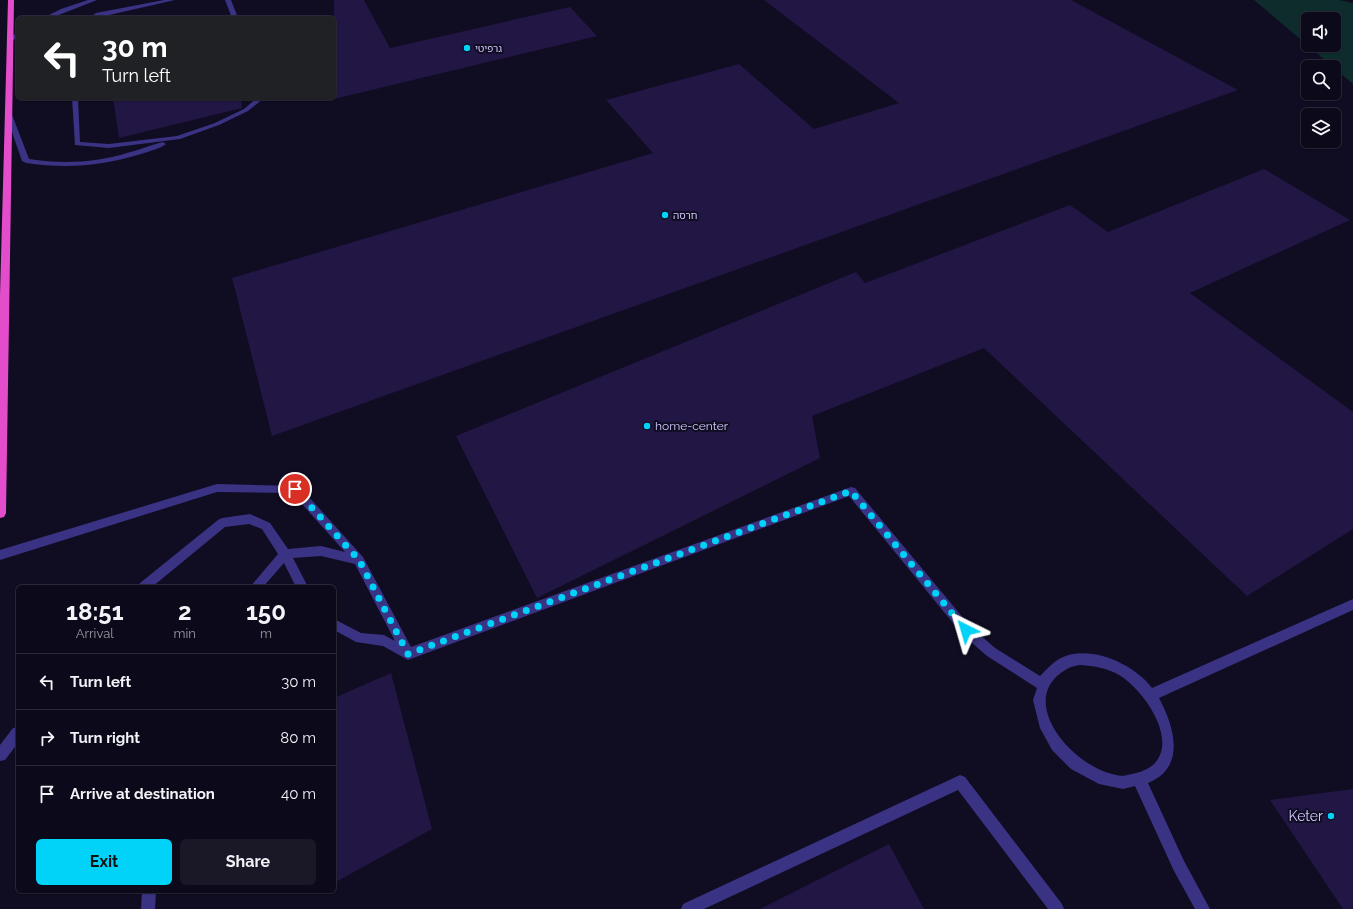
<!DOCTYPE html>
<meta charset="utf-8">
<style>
:root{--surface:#0c091a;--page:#1a1727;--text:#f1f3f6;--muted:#9a9aa2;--line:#2c2a39;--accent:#00d3f7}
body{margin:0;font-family:Raleway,"Noto Sans Hebrew",sans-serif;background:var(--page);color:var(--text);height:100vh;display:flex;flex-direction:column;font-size:15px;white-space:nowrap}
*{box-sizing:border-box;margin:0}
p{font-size:13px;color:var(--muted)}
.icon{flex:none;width:22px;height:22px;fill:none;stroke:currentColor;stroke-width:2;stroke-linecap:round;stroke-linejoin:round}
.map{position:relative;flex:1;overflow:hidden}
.panel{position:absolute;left:16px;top:585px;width:320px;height:308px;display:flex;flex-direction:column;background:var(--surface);border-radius:6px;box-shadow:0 1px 3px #0004,0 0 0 1px var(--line)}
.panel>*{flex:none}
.banner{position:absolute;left:16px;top:16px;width:320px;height:84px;border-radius:6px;box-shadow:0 1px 3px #0004,0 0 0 1px var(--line);background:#202124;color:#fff;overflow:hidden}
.controls{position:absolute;left:1301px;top:12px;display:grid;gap:8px}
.controls a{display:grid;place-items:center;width:40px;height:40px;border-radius:6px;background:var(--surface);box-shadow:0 1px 3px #0004,0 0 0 1px var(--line);font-size:20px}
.pin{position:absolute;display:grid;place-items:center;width:34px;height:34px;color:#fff;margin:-17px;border:2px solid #fff;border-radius:50%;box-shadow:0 1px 4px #0007}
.me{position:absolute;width:44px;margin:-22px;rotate:320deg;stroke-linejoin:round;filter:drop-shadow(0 0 3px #0008)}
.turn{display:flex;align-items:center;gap:14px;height:84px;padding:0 20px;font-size:18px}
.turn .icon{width:52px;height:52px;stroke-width:2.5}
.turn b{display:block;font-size:28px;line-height:34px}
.eta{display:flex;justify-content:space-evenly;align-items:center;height:68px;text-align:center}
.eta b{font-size:24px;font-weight:700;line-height:28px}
.cta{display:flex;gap:8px;margin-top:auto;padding:8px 20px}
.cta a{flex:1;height:46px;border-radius:6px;background:var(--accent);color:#111;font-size:16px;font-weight:700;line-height:46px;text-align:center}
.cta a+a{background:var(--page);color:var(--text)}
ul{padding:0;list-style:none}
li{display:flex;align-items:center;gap:12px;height:56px;padding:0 20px;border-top:1px solid var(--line)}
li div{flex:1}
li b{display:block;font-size:15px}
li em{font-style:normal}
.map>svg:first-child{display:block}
</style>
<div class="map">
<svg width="1353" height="909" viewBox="0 0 1353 909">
<rect width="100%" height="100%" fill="#100c22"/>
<!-- green -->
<path fill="#0e2c2c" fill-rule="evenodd" d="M1254 0H1339L1353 3V84ZM1308 19H1334V45H1308Z"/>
<!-- building -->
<path fill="#221644" d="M334 0H364L390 48 570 7 597 36 334 99Z
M764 0H1071L1238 90 272 436 232 278 653 153 606 100 739 64 814 129 899 103Z
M113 98H241L242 108 119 138Z
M1264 169 1350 220 1190 293 1353 412V529L1247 596 984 348 812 416 820 458 537 598 456 436 856 272 865 283 1070 205 1108 232Z
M391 673 432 829 334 883V698Z
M1353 789V909H1343L1270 800Z
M889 844 924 909H760Z"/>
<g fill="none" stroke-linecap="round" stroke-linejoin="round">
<!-- service -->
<path fill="#3a3384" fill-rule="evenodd" d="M88 0H97L51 18H43L61 9Z
M164 0H175L96 18H89L96 13Z
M225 0H231L238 18H232Z
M18 32V37L12 41H8V39Z
M72 98H78L80 142 109 144 177 136 215 123 244 109 257 98H264L248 111 219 125 180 139 109 148 75 145Z
M8 110 11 112 29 159C62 164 95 163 127 153 139 150 151 145 163 142L166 144C160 149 149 151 141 154 102 166 66 169 26 163L22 161 5 112Z
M217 484 299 486 363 557 411 647 851 487 855 488 970 626 995 648 1040 676C1046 670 1054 661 1061 658 1090 644 1134 664 1152 688L1353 599V610L1159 698C1174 726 1187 767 1148 783L1184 861 1210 909H1195L1174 871 1135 786 1123 789 1099 784 1071 769 1052 750 1040 728 1033 700 1037 688 987 656 962 634 849 496 408 660 383 646 356 642 334 630V619L361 633 384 635 395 641 355 564 321 556 293 558 308 587H296L284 563 263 587H250L278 554 262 529 249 524 225 527 152 587H138L140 583 218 520 222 518 250 514 270 523 288 549 321 546 345 552 292 493 217 492 0 560V550ZM1081 665C1094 666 1107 668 1119 675 1142 688 1179 739 1154 764 1146 771 1137 773 1127 775 1122 777 1117 775 1112 774 1076 766 1022 709 1057 676 1066 669 1070 666 1081 665Z
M18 727V743L5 760 0 761V745L13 728Z
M960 775 965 777 1062 904 1064 909H1048L958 790 704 909H681L683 904Z
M142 891H156L155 909H141Z"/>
<!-- trunk -->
<path fill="#e34dcb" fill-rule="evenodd" d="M8 0H14L6 513 4 517 0 518V296Z"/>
</g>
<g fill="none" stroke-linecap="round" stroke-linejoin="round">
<!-- route -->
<path stroke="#00d3f7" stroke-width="7" stroke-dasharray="0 12.6" d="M295 489 359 560 408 654 851 491 966 630"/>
</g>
<!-- markers -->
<g fill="#00d3f7" stroke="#100c22" stroke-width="1.5">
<circle cx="467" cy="48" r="4"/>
<circle cx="665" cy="215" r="4"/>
<circle cx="647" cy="426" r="4"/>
<circle cx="1331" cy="816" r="4"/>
</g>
<g text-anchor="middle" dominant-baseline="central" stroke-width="4" stroke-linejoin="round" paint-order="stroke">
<!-- far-poi labels -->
<g font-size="10" fill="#d4ccff" stroke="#100c22" text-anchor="start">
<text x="475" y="48">גרפיטי</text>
<text x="673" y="215">חרסה</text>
</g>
<!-- poi labels -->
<g font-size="12" fill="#d4ccff" stroke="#100c22" text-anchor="start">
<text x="655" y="426">home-center</text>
</g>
<!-- near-poi labels -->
<g font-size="14" fill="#d4ccff" stroke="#100c22" text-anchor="end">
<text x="1323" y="816">Keter</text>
</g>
</g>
</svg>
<div class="controls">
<a><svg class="icon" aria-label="sound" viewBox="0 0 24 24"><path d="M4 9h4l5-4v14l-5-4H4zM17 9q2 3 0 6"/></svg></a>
<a><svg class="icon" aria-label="search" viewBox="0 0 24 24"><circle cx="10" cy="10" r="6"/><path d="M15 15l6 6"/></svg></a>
<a><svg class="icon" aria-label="layers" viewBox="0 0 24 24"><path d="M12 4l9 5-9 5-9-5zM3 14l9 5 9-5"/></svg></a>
</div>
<div class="pin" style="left:295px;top:489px;background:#d93025"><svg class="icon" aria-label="arrive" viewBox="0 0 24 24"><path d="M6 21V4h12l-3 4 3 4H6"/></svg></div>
<svg class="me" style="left:966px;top:630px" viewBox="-20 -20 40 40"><path d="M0-17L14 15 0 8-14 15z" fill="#00d3f7" stroke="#fff" stroke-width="4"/></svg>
<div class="banner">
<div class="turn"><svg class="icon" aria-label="left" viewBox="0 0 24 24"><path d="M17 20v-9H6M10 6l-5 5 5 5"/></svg><div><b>30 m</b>Turn left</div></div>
</div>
<section class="panel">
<div class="eta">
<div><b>18:51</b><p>Arrival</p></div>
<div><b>2</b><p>min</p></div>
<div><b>150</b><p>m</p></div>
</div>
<ul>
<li><svg class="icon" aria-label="left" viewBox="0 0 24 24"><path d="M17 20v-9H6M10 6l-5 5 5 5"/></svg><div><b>Turn left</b></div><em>30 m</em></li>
<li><svg class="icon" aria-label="right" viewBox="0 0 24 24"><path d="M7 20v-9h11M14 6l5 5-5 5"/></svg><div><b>Turn right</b></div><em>80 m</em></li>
<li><svg class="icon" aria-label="arrive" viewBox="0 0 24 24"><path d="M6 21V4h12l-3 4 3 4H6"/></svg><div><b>Arrive at destination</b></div><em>40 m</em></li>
</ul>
<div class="cta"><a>Exit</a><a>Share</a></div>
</section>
</div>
